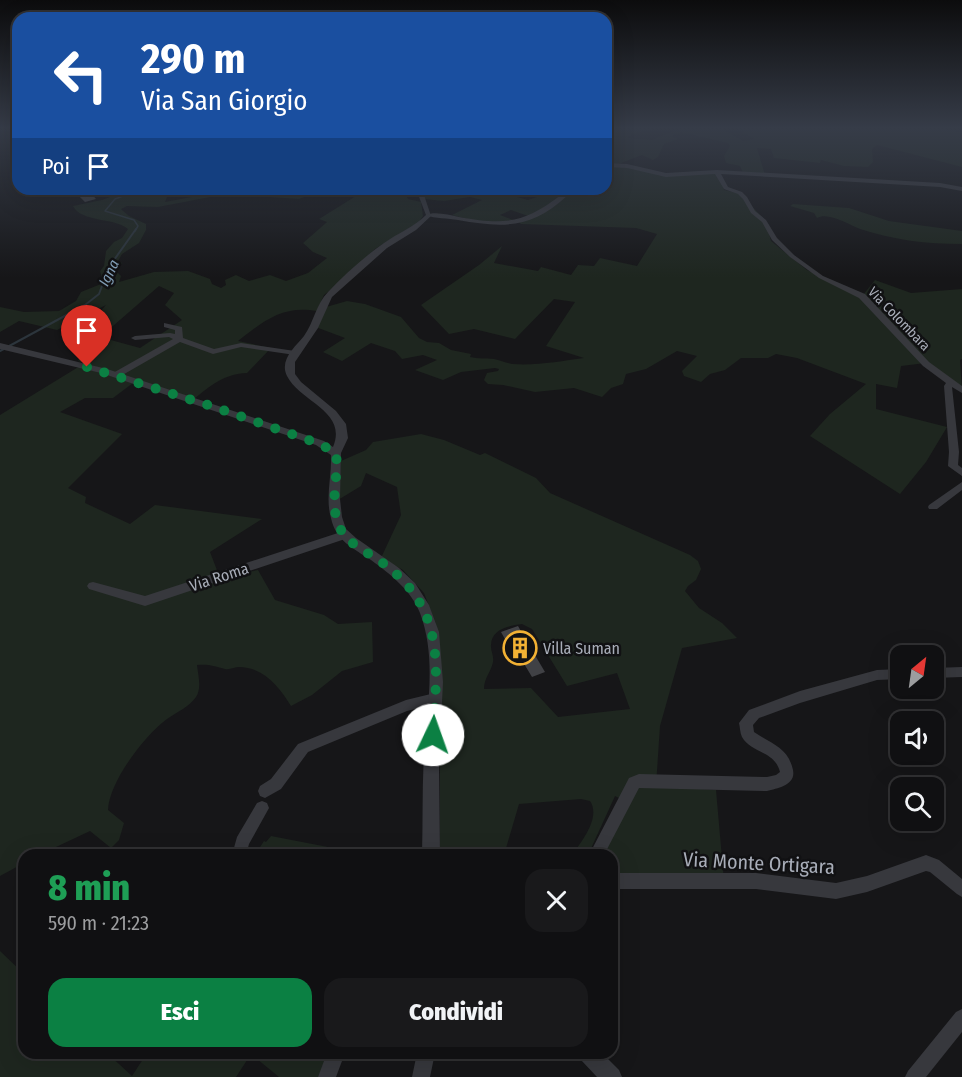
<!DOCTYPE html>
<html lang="it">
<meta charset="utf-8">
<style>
:root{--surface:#101012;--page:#19191b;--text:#f1f3f6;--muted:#9c9d9f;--line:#303032;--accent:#0b8043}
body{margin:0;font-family:"Fira Sans Condensed",sans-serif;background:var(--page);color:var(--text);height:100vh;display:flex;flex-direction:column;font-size:22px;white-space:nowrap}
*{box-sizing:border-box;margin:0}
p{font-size:20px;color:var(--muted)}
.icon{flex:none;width:33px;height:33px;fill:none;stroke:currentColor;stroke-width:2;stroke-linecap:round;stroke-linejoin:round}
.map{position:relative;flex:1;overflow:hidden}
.panel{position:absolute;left:18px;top:849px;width:600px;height:210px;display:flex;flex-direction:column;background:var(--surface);border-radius:18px;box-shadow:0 6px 24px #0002,0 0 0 2px var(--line)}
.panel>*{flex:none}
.guide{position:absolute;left:12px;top:12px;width:600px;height:183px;border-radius:18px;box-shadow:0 6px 24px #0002,0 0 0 2px var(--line);background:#1a4fa0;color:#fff;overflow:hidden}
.needle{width:39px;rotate:29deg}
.tools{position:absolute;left:890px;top:645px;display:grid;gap:12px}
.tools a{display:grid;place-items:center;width:54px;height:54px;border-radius:12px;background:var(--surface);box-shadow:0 6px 24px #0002,0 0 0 2px var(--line);font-size:30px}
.pin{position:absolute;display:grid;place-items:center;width:51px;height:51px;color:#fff;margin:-62px -26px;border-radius:50% 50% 50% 0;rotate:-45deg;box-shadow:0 0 6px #0007}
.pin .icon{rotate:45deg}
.me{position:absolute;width:66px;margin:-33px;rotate:3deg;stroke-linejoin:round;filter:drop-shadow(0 0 4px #0008)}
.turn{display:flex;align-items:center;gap:21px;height:126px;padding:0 30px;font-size:27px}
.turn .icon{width:78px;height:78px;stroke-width:2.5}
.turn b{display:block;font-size:42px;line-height:51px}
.then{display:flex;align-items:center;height:57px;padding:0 30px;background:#0003;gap:12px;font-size:22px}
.round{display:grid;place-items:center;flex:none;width:63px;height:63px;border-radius:18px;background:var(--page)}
.headline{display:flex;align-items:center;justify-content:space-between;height:102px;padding:0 30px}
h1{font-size:36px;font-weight:800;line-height:45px;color:#1e9e55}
.button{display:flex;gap:12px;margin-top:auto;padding:12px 30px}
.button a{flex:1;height:69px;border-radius:18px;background:var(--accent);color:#fff;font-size:24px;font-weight:800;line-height:69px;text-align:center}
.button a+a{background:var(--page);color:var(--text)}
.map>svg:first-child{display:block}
</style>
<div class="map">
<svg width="962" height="1077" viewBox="0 0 962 1077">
<rect width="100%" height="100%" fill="#161618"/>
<!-- green -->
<path fill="#1e261f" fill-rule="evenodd" d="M606 127H657C648 133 634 130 628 138L652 140 683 127H719L743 141 754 139 735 127H931L962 132V167L877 145 872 149 873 162 868 167 844 166 821 160 820 163 774 158 771 149 757 148 765 175 743 173 740 166 726 163 724 156 730 146 728 143 681 132 671 136 678 139 664 144 658 157 653 160 642 155 616 165 657 174 701 171 720 173 724 190 738 193 743 197 766 221 771 241 807 270 863 295 875 280 911 293 962 289V359L960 360 962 390 926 363 901 366 897 388 876 384V409L947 427 926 462 900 494 810 436 830 414 866 384 797 358 776 354 768 358H741L725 370 710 374 701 382 684 376 682 371 697 356 677 351 646 369 626 374 623 384 611 388 602 397 574 388 535 392 503 385 488 384 484 380 487 373 498 371 499 369 495 368 461 372 443 380 415 370 437 360 423 355 402 359 395 351 371 343 342 361 323 352 345 338 313 326 326 307 347 301 365 304 401 317 419 338 427 342 439 343 451 350 471 354 470 357C478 359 486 358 494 359 500 360 506 363 512 364 536 366 561 361 584 358L546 346 575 302 554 299 515 339 474 329 449 334 421 305 479 265 502 246 494 263 538 271 541 267 571 275 578 265 594 266 600 258 637 266 657 234 636 228 521 224 518 221 528 216 511 210 500 215 513 220C490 224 474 221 452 215L482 200 470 197 444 201 424 199 419 189H488L528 200 540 196 539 189H606Z
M131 189H164L169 192 186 191 167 197 165 202 218 192 257 190 370 189 406 195 408 199 421 202 423 216 419 222 375 249 354 271 324 295 317 311C282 305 264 321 238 341L271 348 247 373C224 374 211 385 194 399L78 361 81 354 72 345 75 337 96 322V316L106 305 57 330 19 321 0 332V307L24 312 59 311 76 301 81 292 101 284 102 279 100 271 104 266 106 251 114 242 122 238 128 229C114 217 82 223 73 206L102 200ZM226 194 299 199 312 194 356 196 319 219 327 222 303 243 313 252 327 258 308 273 286 281 270 275 249 281 236 275 225 280 226 285 221 288 212 284 210 279 188 271 154 272 119 282 121 276 116 271 122 263 118 261 122 254 139 243 146 230V224L129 216 121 209 127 206 158 207ZM159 286 174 293 165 305 182 320 140 348 96 336 113 326Z
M793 204 849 208 889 221 962 231V244C926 244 894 240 860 229 847 224 829 212 817 218L814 213 790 206Z
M80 366 133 383 113 398H85L60 412 122 434 68 488 86 497 85 503 130 524 155 505 262 519 210 552 220 578 258 570 275 600 324 615 338 624 372 622 373 662 342 671 312 695 291 706C280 688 264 667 239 667 235 667 230 670 225 669 213 666 210 664 197 665 198 675 202 688 196 697 189 707 177 712 167 719 144 736 109 782 108 810L124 823 119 840 111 848 90 831 39 855H24V863L0 876V415Z
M421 434 444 440 480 455 485 453 536 478 550 493 690 555 698 561 701 569 696 580 688 586 685 591 699 608 722 623 737 638 682 648 660 726 656 786 716 790 724 881 612 880V855H599L627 802 615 796 588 855H572C582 841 601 817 590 801L581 799 519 804 504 855H440V774L436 624 424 593 403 570 381 558 401 515 397 487 366 473 361 486 338 500 341 461 366 450 373 442ZM522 624 532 629 567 686 617 673 630 709 558 717 531 688 484 689C484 678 491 672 493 662 494 656 491 652 491 647 490 629 508 626 522 624Z
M271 836 364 854 255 855 264 841 266 842Z
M0 951 24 974V1053H107L132 1076 147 1053H330L318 1077H279L251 1054 236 1077H0Z"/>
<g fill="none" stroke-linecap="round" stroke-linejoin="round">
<!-- stream-far1 -->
<path stroke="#2c353c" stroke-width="1.5" d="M135 231 138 226 134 220 105 211 115 199 142 189"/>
<!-- stream -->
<path stroke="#2c353c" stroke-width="2" d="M0 351 85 305 99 294 109 267 136 229"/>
</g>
<!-- building -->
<path fill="#404145" d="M72 189H87L96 199 85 202Z
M518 626 526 640 545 672 532 677 520 657 516 659 501 632Z"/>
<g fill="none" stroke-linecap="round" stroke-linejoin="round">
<!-- minor -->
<path fill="#37383d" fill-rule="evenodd" d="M606 163 627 164 666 173 717 170 940 183 962 187V191L940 187 721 174 728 187 742 192 747 197 755 211 766 220 777 238 794 255 823 276 865 294 929 362 962 386V393L952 387 959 452 958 465 962 468V476L948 466 949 452 944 386 946 383 923 366 859 298 819 278 790 257 772 240 762 222 751 213 743 199 738 194 724 189 715 174 666 177 627 168 606 167Z
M562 189H568L567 196C531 229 503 228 458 220 448 218 435 219 426 215 435 211 449 215 459 217 504 225 523 224 561 195Z
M164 323 182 327 183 338 214 349 241 343 295 351 299 353 295 355 241 347 213 354 180 342 119 377H113V373L173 339 169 337 135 340 131 338 135 336 170 333 175 334V330L164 327Z
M962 482V490L937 509H929L928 507 929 505Z
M344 531 349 535 348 538 145 606 89 589 87 586 89 583 93 582 145 596Z
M962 667V677L933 678V668Z
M900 669V679L877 680 800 703 759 718 753 725 754 732C771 744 788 747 793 770 796 785 778 788 767 791L639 788 604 855H589L629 778 639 774 767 777 776 775 780 772C775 751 751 753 742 737 740 733 740 727 739 723L749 710 800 691 877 670Z
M435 693 440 695 441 699 440 703 407 711 308 752 281 789 265 798 260 796 258 791 260 786 271 779 298 744 406 700Z
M262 801 267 803 269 808 249 844 246 855H232L237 837 257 803Z
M926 855 939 860 962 879V897L957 894 930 872 926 871 867 892 836 899 756 889H612V873H756L836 883 867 876Z
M962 1009V1032L926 1077H905L908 1071 956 1012Z
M327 1053H345L336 1077H318Z
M417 1053H435L430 1077H412Z"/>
<!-- tertiary -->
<path fill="#37383d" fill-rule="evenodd" d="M416 189H422L431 216 416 230 387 248 332 297 318 328 295 362V374L301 382 336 411 346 424 348 438 341 453 340 499 342 517 346 529 356 538 399 568 415 583 429 605 439 632 443 682 439 763 440 855H422C423 821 422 788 424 754 427 708 437 658 420 613 411 590 390 574 371 560 353 548 336 541 331 518 325 498 332 476 331 455L316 445 101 373 0 349V343L107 369 324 441 333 447C348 411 300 402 287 376 279 360 295 347 304 336 314 322 316 304 328 292 345 274 364 257 384 243 398 233 414 227 426 215Z
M578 1053H602L619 1070 622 1077H597L581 1060Z"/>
</g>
<!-- sky -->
<linearGradient id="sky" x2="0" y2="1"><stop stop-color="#0c0c0d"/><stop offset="0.46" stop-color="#363c48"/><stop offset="1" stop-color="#363c48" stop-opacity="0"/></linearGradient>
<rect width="962" height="278" fill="url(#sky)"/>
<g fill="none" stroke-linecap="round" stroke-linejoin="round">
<!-- route -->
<path stroke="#0b8043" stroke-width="10" stroke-dasharray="0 18" d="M87 367 211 406 320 444 336 453C339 477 329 503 339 526 347 545 369 552 384 564 446 610 437 666 433 735"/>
</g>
<!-- icons -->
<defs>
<g id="building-ring" transform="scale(1.725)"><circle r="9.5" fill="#111113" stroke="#f2b134" stroke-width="1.5"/><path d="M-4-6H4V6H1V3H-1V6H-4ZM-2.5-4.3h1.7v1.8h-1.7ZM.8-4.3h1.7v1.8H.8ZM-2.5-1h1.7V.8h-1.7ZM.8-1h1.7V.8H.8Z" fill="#f2b134"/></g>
</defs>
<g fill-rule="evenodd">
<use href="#building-ring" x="520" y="648"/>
</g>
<g text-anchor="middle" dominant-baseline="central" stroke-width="5" stroke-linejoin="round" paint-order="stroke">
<!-- far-street labels -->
<g font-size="14" fill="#a8adb8" stroke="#111113">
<text transform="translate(899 319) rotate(46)">Via Colombara</text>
</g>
<!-- far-water labels -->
<g font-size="15" font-style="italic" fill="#7f9bb3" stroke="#111113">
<text transform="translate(109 273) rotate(-64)">Igna</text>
</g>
<!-- street labels -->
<g font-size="16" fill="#a8adb8" stroke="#111113">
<text transform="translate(219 577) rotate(-18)">Via Roma</text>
</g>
<!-- poi labels -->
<g font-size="16" fill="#a8adb8" stroke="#111113" text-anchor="start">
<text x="543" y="648">Villa Suman</text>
</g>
<!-- near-street labels -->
<g font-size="20" fill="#a8adb8" stroke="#111113">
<text transform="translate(759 863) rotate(3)">Via Monte Ortigara</text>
</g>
</g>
</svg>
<div class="tools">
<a><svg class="needle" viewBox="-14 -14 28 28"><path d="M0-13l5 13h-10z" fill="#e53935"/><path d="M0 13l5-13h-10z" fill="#9c9d9f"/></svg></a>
<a><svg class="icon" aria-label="sound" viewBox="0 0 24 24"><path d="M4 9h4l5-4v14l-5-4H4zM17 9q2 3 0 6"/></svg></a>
<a><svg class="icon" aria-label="search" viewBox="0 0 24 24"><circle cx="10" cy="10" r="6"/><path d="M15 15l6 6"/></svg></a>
</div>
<div class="pin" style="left:87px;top:367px;background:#d93025"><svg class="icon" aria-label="arrive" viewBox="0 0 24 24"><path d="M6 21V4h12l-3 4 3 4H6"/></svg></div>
<svg class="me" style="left:433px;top:735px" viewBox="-20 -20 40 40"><circle r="19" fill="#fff"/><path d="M0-13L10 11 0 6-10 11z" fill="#0b8043"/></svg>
<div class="guide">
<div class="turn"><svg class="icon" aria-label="left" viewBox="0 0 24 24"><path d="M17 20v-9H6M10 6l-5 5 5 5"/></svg><div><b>290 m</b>Via San Giorgio</div></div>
<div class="then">Poi<svg class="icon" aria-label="arrive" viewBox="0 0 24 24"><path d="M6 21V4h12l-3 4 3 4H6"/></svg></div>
</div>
<section class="panel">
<div class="headline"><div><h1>8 min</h1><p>590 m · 21:23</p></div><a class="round"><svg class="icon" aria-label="close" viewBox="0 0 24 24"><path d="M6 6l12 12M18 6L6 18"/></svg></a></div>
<div class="button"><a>Esci</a><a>Condividi</a></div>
</section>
</div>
